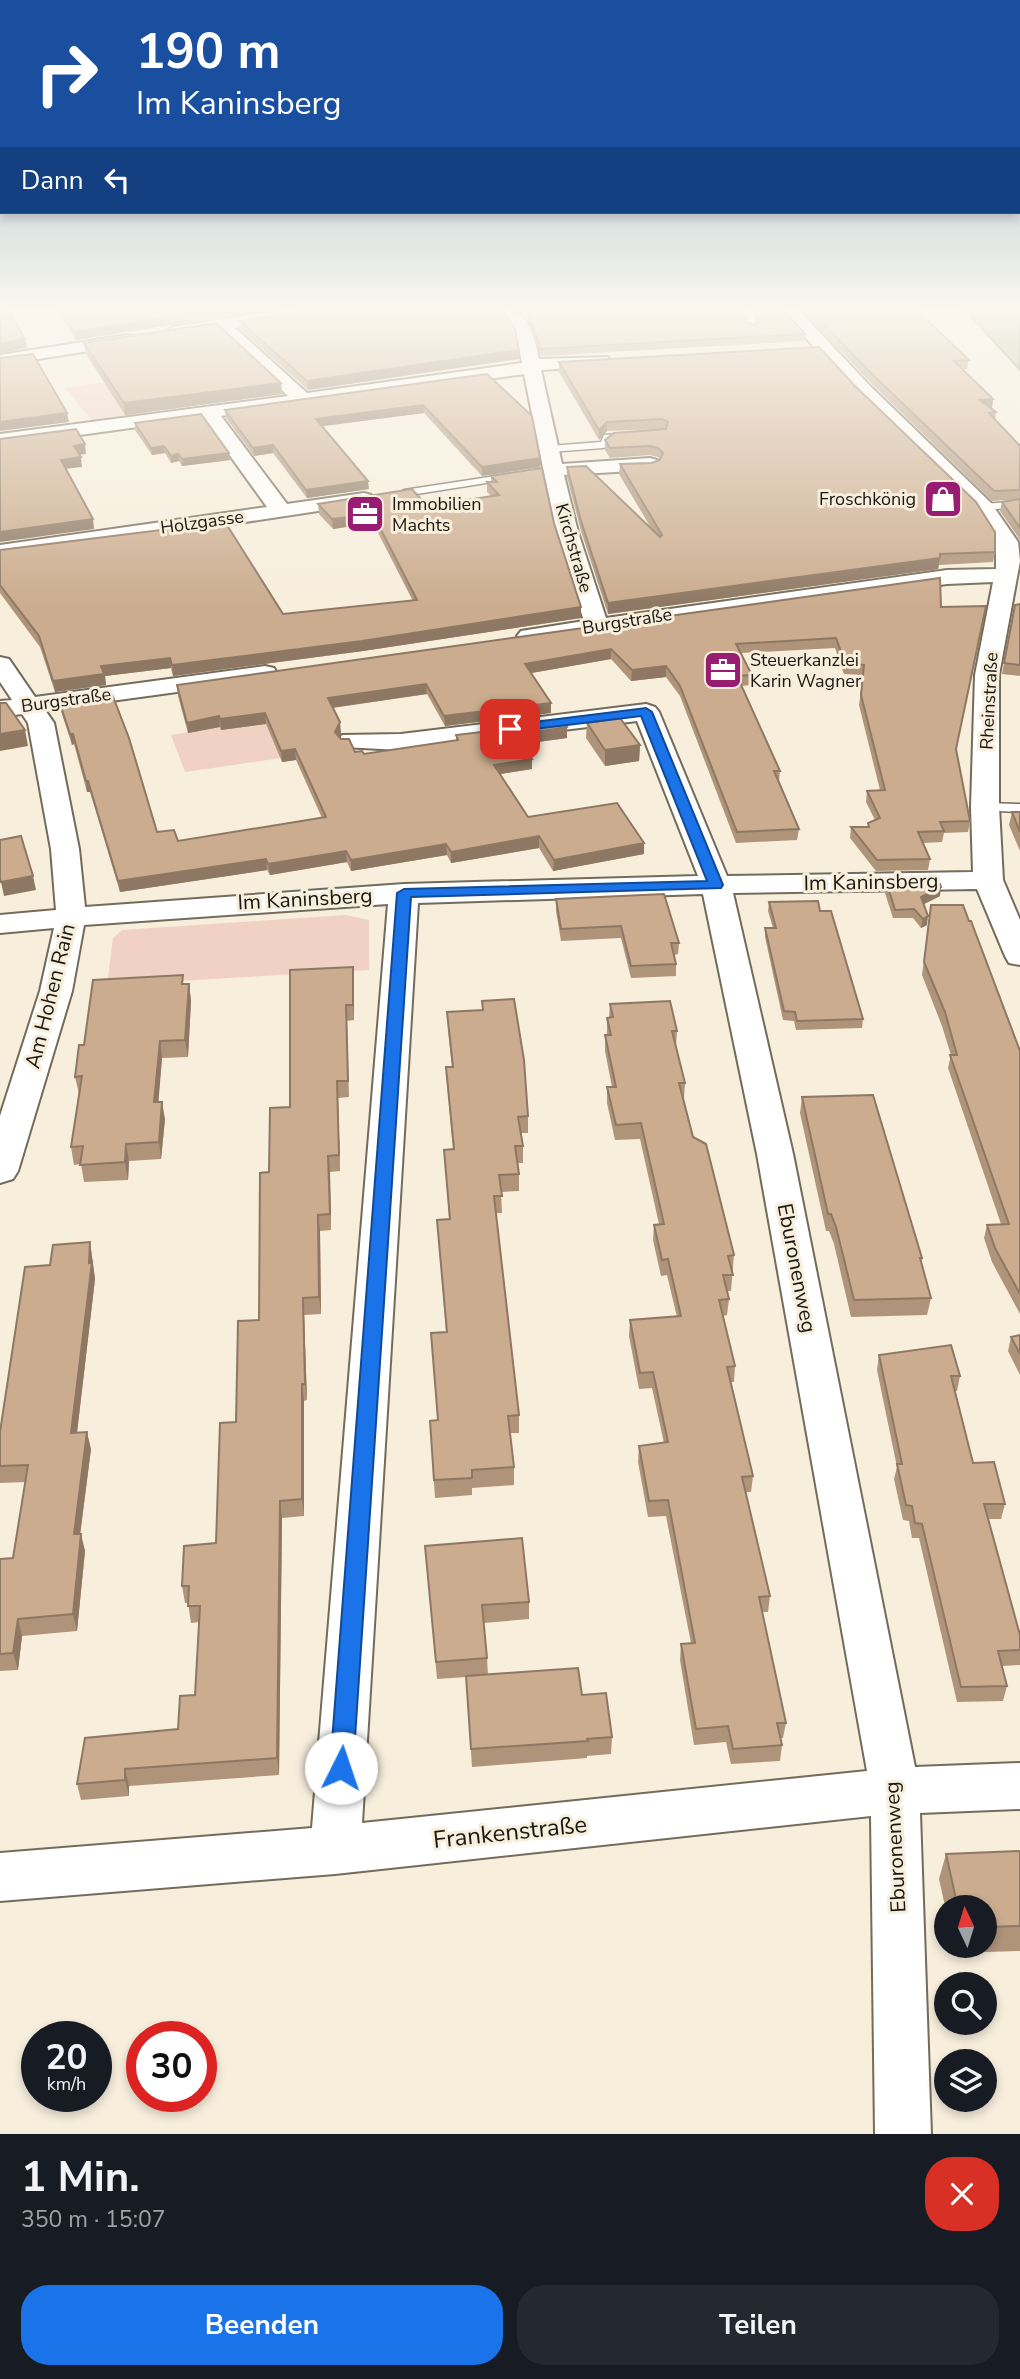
<!DOCTYPE html>
<html lang="de">
<meta charset="utf-8">
<style>
:root{--surface:#171b24;--page:#242831;--text:#f1f3f6;--muted:#9ea1a6;--accent:#1a73e8}
body{margin:0;font-family:"Nunito Sans",sans-serif;background:var(--page);color:var(--text);height:100vh;display:flex;flex-direction:column;font-size:26px;white-space:nowrap}
*{box-sizing:border-box;margin:0}
p{font-size:23px;color:var(--muted)}
.icon{flex:none;width:38px;height:38px;fill:none;stroke:currentColor;stroke-width:2;stroke-linecap:round;stroke-linejoin:round}
.map{position:relative;height:2134px;overflow:hidden}
.details{display:flex;flex-direction:column;background:var(--surface);flex:1}
.details>*{flex:none}
.guide{position:absolute;left:0px;top:0px;width:1020px;height:214px;box-shadow:0 4px 10px #0003;background:#1a4fa0;color:#fff;overflow:hidden}
.needle{width:46px;rotate:356deg}
.controls{position:absolute;left:934px;top:1895px;display:grid;gap:14px}
.controls a{display:grid;place-items:center;width:63px;height:63px;border-radius:50%;background:var(--surface);box-shadow:0 4px 10px #0003;font-size:35px}
.speed{position:absolute;left:21px;top:2021px;display:flex;gap:14px;font-size:35px;font-weight:700;text-align:center}
.speed>*{display:grid;place-content:center;width:91px;height:91px;border-radius:50%;background:var(--surface);box-shadow:0 4px 10px #0003;line-height:1}
.speed small{font-size:18px;font-weight:400}
.speed .limit{border:10px solid #d22;background:#fff;color:#111}
.pin{position:absolute;display:grid;place-items:center;width:60px;height:60px;color:#fff;margin:-30px;border-radius:14px;box-shadow:0 4px 10px #0006}
.me{position:absolute;width:77px;margin:-38px;rotate:4deg;stroke-linejoin:round;filter:drop-shadow(0 0 5px #0008)}
.turn{display:flex;align-items:center;gap:24px;height:147px;padding:0 21px;font-size:32px}
.turn .icon{width:91px;height:91px;stroke-width:2.5}
.turn b{display:block;font-size:49px;line-height:60px}
.then{display:flex;align-items:center;height:66px;padding:0 21px;background:#0003;gap:14px;font-size:26px}
.round{display:grid;place-items:center;flex:none;width:74px;height:74px;border-radius:28px;background:var(--page)}
.head{display:flex;align-items:center;justify-content:space-between;height:119px;padding:0 21px}
h1{font-size:42px;font-weight:700;line-height:52px}
.primary-button{display:flex;gap:14px;margin-top:auto;padding:14px 21px}
.primary-button a{flex:1;height:80px;border-radius:28px;background:var(--accent);color:#fff;font-size:28px;font-weight:700;line-height:80px;text-align:center}
.primary-button a+a{background:var(--page);color:var(--text)}
.map>svg:first-child{display:block}
</style>
<div class="map">
<svg width="1020" height="2134" viewBox="0 0 1020 2134">
<rect width="100%" height="100%" fill="#f7eedc"/>
<!-- green -->
<path fill="#f0d1c4" d="M120 380 148 414 93 422 65 388Z
M258 706 281 758 185 772 171 735 220 727 221 729Z
M346 915 369 920V970L107 985 113 938 122 930Z"/>
<!-- water -->
<path fill="#9eae89" stroke="#778165" stroke-width="2" d="M962 307H1020V370Z"/>
<g fill="none" stroke-linecap="round" stroke-linejoin="round">
<!-- service casing -->
<g stroke="#736b5b" stroke-width="3">
<path id="service" d="M754 308 756 328 752 330 748 328 747 313 726 314 722 312Z
M630 433 635 436 633 438 612 440 610 445 603 448 549 452 544 449 549 446 601 442 604 435Z
M509 474 514 477 512 479 404 496 399 493 404 490Z
M1020 501V507L984 510 979 507 984 504Z
M985 803 1020 804V812L980 810V804Z"/>
</g>
<!-- minor casing -->
<g stroke="#736b5b" stroke-width="4">
<path id="minor" d="M300 307H342L334 312 235 328 307 393 522 363 517 337 507 320 491 307C526 307 533 328 539 359L608 357 611 361 608 365 602 366 541 370 562 464 650 458 657 460 660 464 657 468 650 470 564 475 578 532 606 618 947 570 996 569V542L976 511 856 394 778 307H796L870 386 991 503 1018 542 1020 561 999 675V807L1003 880 1020 920V965L1009 963 1005 956 977 889 733 893 793 1154 915 1767 1020 1763V1809L920 1813 931 2134H875L871 1816 335 1874 0 1901V1853L312 1828 388 904 84 925 72 991 18 1171 13 1179 0 1183V1116L40 991 54 928 0 933V915L56 910 51 849 28 723 22 714 0 717V701L12 700 0 682V657L9 659 35 697 265 666 274 668 277 673 274 678 265 680 45 710 54 723 79 849 85 907 404 884 698 876 637 721 401 750 342 747 338 741 342 735 401 734 646 704 655 707 659 712 727 876 973 872 971 807 975 675 993 582 947 584 529 643 521 641 517 636 521 631 584 621 556 532 524 374 221 416 287 504 364 493 371 495 374 499 371 503 0 559V545L267 507 203 418 0 446V434L288 396 218 330 173 337 164 332 173 327ZM703 894 757 1154 867 1771 362 1823 418 903Z
M127 335 133 336 136 340 133 344 0 365V355Z"/>
</g>
<!-- service -->
<use href="#service" fill="#fff" fill-rule="evenodd"/>
<!-- minor -->
<use href="#minor" fill="#fff" fill-rule="evenodd"/>
</g>
<!-- wall -->
<path fill="#af947a" d="M55 307H282L76 340Z
M508 307H566L521 313Z
M643 307H711L650 309Z
M758 307 805 334 804 341 541 356 528 320V313L650 312 746 321 754 325 758 322Z
M799 307H913L969 360 967 369H962L993 399 992 408H990L996 412 995 419 1020 446V499L992 501 872 384Z
M240 321 519 350V359L308 390 241 330Z
M84 343 281 383 282 394 125 415 86 354Z
M559 362 995 552 993 562 939 565 938 569 608 614 581 531 567 477V467L651 528 619 474 620 464 651 463 660 460 658 457 650 455 610 458 605 450V440L663 429 607 431 599 440 559 372Z
M487 374 540 458V467L482 476 424 413 322 426 369 489 307 498 273 453 254 456 226 418 225 410Z
M135 423 229 453 230 460 182 466 179 461 171 463 165 453 152 455 135 430Z
M491 476 554 523 581 607V618L363 651 173 676 171 668 105 676 106 685 55 692 40 647 0 593V550L283 614 413 601 373 523 333 529 319 514 318 504 427 506 491 496 487 492V482H491Z
M1020 499V540L1000 511 1002 502Z
M1020 604V676L1002 674 1015 605Z
M941 607 956 750 970 821 968 832 944 833 942 842 923 843 930 859 928 870 876 871 850 838 851 827H868V823L875 820 866 802 867 791 880 790 859 705 863 675 844 674 835 648 741 653 752 675 751 685 741 686 780 771 779 781 799 829 797 840 736 843 680 696 666 677 631 681 611 659 532 673 551 713 445 726 427 694 333 708 341 733 339 736 355 752 364 754 456 740V735L567 738 523 744 532 759V769L500 774 528 817 644 843V854L553 871 539 848 451 863 447 855 351 871 347 862 270 875 267 870 120 892 90 792H87L74 744 72 745 61 711 59 701 157 832 178 841 322 818 296 760 282 762 266 724 221 730 220 727 188 733 178 696 177 685Z
M587 723 640 745 639 761 605 766 586 738Z
M1012 812H1020V851L1009 825Z
M887 884 940 896 924 904 927 925 921 928 913 918H893L885 893Z
M556 899 679 943 678 954 674 955 676 964V976L631 978 621 938 561 941 556 911Z
M769 902 820 911 863 1019 862 1028 796 1030 794 1021 783 1020 765 937V928H773L768 911Z
M931 905 1020 1051V1314L992 1262 984 1238 987 1225 1001 1224 948 1068 951 1055 942 1026 922 975Z
M354 983V1020L347 1021 349 1097 338 1098 340 1171 330 1172 331 1230 320 1231 321 1314 304 1315 307 1400 304 1401V1516L282 1518 279 1775 129 1786V1796L81 1800 77 1784 178 1729 195 1695 199 1622 191 1623 188 1603H185L182 1586 216 1543 236 1422 259 1320 269 1172 290 1107Z
M184 984H189L191 1001 188 1057 162 1058 158 1102 165 1119 161 1159 129 1161 128 1180 84 1182 81 1164 74 1165 71 1147 79 1094 75 1077 84 1045Z
M482 1001 528 1116V1133H521L523 1146V1163H517L519 1174V1191L501 1192 502 1213H496L519 1415V1433H510L514 1467V1485L472 1488V1495L435 1498 430 1421 438 1420 431 1333 446 1332 437 1220 449 1219 444 1150 453 1149 447 1084 446 1067H452L448 1029 447 1012 482 1010Z
M610 1004 677 1031 676 1046 685 1083 684 1098H683L693 1137 734 1255 731 1291H727L729 1299 727 1315 723 1316 735 1366 734 1382H731L753 1476 751 1492H746L770 1596 768 1612H762L786 1723 783 1738H781L782 1745 780 1761 731 1764 726 1742 694 1745 680 1660 681 1644 691 1643 666 1516 648 1517 638 1462 639 1446 664 1443 652 1388 639 1389 629 1336 630 1320 677 1317 667 1275 661 1276 653 1240 654 1225 659 1224 640 1139 615 1140 607 1103V1087H612L605 1051V1035H607V1018H609Z
M802 1097 922 1258 921 1263 931 1298 927 1315 851 1317 834 1244 829 1231H826L800 1113Z
M90 1242 95 1279 77 1432 91 1449 80 1534 85 1551 77 1631 22 1636 18 1670 0 1671V1559L13 1558 26 1482 0 1483V1432L50 1265Z
M1020 1335V1375L1008 1351 1011 1337Z
M879 1355 960 1376 957 1391H955L973 1463 1005 1504 1001 1519H988L1020 1635V1665L1002 1666 1007 1686 1003 1701 957 1702 919 1538H912L909 1521 903 1520 894 1479 897 1467 877 1370Z
M425 1546 529 1602V1619L484 1623 487 1658 488 1675 582 1695 612 1737 611 1754 587 1756V1758L472 1767 466 1677 437 1679Z
M1020 1851V1951L955 1953 954 1946H985V1908H947V1915L939 1879 946 1854Z"/>
<!-- shaded-wall -->
<path fill="#8e7863" d="M229 307H282L76 340 75 332Z
M521 307H566L521 313Z
M25 339 27 348 0 353V344Z
M519 350V359L308 390 307 381Z
M281 383 282 394 125 415 124 403Z
M993 399 992 408 979 409 980 400Z
M423 405 424 413 316 427V419Z
M67 413 69 422 0 431V422Z
M607 422V431L599 440V430Z
M85 444 86 454 76 455 74 446Z
M273 445V453L254 456 253 448Z
M164 446 165 453 152 455 151 448Z
M229 453 230 460 182 466V459Z
M178 454 179 461 171 463V456Z
M81 457 82 467 63 469 61 460Z
M540 458V467L482 476V467Z
M368 481 369 489 307 498 306 490Z
M373 514V523L333 529 332 519Z
M93 519 94 529 0 542V532Z
M940 558 938 569 608 614V603Z
M581 607V618L363 651 173 676 172 665Z
M611 649V659L525 674V664Z
M170 658 171 668 105 676 106 685 55 692 53 681 101 666Z
M666 666V677L631 681 632 670Z
M426 684 427 694 329 708 328 698Z
M551 703V713L445 726 444 716Z
M265 713 266 724 221 730 220 719Z
M219 716 220 727 188 733 187 723Z
M340 722 341 733 336 742 335 732Z
M567 727V738L516 745V735Z
M25 730 28 746 0 751V734Z
M70 734H73L74 744 72 745Z
M640 745 639 761 605 766V750Z
M295 749 296 760 282 762 281 751Z
M532 759V769L494 775V765Z
M86 781H88L90 792H87Z
M539 836V848L451 863V852Z
M644 843V854L553 871 554 860Z
M446 844 447 855 351 871V860Z
M346 851 347 862 270 875 268 864Z
M266 859 267 870 120 892 118 881Z
M33 876 36 890 4 896 1 882Z
M941 887 940 896 920 906 921 897Z
M928 916 927 925 921 928 923 919Z
M353 967 354 983V1020L353 1005Z
M189 984 191 1001 188 1057 185 1040Z
M160 1041 162 1058 157 1119 154 1102Z
M337 1081 338 1098 340 1171 339 1155Z
M162 1102 165 1119 161 1159 159 1142Z
M126 1144 129 1161 128 1180 125 1162Z
M328 1156 330 1172 331 1230 330 1214Z
M318 1215 320 1231 321 1314 319 1297Z
M90 1242 95 1279 75 1450 71 1433Z
M303 1298 304 1315 307 1400 305 1384Z
M302 1384 304 1401V1516L302 1499Z
M87 1432 91 1449 78 1551 74 1534Z
M280 1501 282 1518 279 1775 277 1758Z
M81 1534 85 1551 77 1631 73 1614Z
M18 1619 22 1636 18 1670 13 1653Z
M125 1769 129 1786V1796L125 1780Z"/>
<!-- building -->
<path fill="#cbac8e" stroke="#8e7863" stroke-width="2" d="M0 307H7L25 339 0 344Z
M59 307H229L75 332Z
M328 307H497L505 313 515 329 519 350 307 381 240 321Z
M593 307H631L650 312 745 309 746 321 754 325 759 321 758 307H781L805 334 541 349 528 313Z
M807 307H913L969 360 954 361 993 399 980 400 996 412 989 413 1020 446V490L994 491 873 375Z
M216 323 281 383 124 403 84 343Z
M819 347 855 386 976 502 995 532V552L940 554V558L608 603 581 521 567 467 586 466 660 537 662 535 620 464 651 463 660 460 663 453 658 448 650 446 610 448 605 440 614 433 666 429 668 422 662 419 607 422 599 430 559 362Z
M33 354 67 413 0 422V358Z
M487 374 532 416 540 458 482 467 423 405 316 419 368 481 306 490 273 445 253 448 225 410Z
M201 414 229 453 182 459 178 454 171 456 164 446 151 448 135 423Z
M76 429 85 444 74 446 81 457 61 460 93 519 0 532V439Z
M542 468 554 523 581 607 362 641 172 665 170 658 101 666 104 674 53 681 39 636 0 585V550L225 522 283 614 417 600 373 514 332 519 318 504 412 489 427 506 499 495 487 482H497L491 476Z
M1020 499V528L1002 502Z
M940 578 941 607 986 606 956 749 970 821 940 822 944 831 918 832 930 859 877 860 851 827H869L868 823 880 818 867 791 885 790 861 695 864 665 845 663 836 638 736 644 752 675 737 676 780 771H774L799 829 737 832 680 686 666 666 632 670 611 649 525 664 551 703 444 716 426 684 328 698 340 722 335 732 341 739H349L355 752 362 751 364 754 458 740 456 735 564 722 567 727 516 735 532 759 494 765 528 817 617 803 644 843 554 860 539 836 451 852 446 844 351 860 346 851 268 864 266 859 118 881 88 781H86L73 734H70L59 701 112 694 129 738 157 832 174 830 178 841 326 817 295 749 281 751 265 713 220 719 219 716 187 723 177 685Z
M1020 604V665L1004 663 1015 605Z
M0 703H6L25 730 0 734Z
M620 718 640 745 605 750 587 723Z
M1012 812H1020V832Z
M21 836 33 876 1 882 0 879V840Z
M887 884H940L941 887 921 897 928 916 923 919 914 909 895 910Z
M664 894 679 943H671L676 964 631 966 621 926 561 929 556 899Z
M818 901 820 911H831L863 1019 797 1021 795 1012 784 1011 765 928H776L769 902Z
M931 905H963L969 921H971L1020 1051V1294L995 1248 987 1225 1009 1224 950 1055H957L945 1012 924 962Z
M353 967V1005H346L348 1081H337L339 1155 328 1156 330 1214 318 1215 319 1297 303 1298 305 1384H302V1499L280 1501 277 1758 125 1769V1780L77 1784 85 1738 178 1729 180 1696 195 1695 200 1606H188L189 1586H182L184 1546 216 1543 220 1423 236 1422 238 1321 259 1320 260 1173 269 1172 270 1108 290 1107V970Z
M183 975 182 984H189L185 1040 160 1041 154 1102H162L159 1142 126 1144 125 1162 80 1165 83 1146 71 1147 82 1076 75 1077 79 1045H84L93 980Z
M514 999 524 1060 528 1116 518 1117 523 1146H515L519 1174 499 1175 502 1196H494L519 1415 508 1416 514 1467 472 1470V1478L434 1480 430 1421 438 1420 431 1333 447 1332 437 1220 450 1219 444 1150 454 1149 446 1067H453L447 1012 483 1010 482 1001Z
M670 1001 677 1031H672L685 1083H679L693 1137 706 1144 734 1255 728 1256 733 1275H723L729 1299 719 1300 735 1366 727 1367 753 1476 742 1477 770 1596 759 1597 786 1723H777L782 1745 733 1749 728 1726 696 1729 681 1644 695 1643 668 1500 649 1501 639 1446 668 1442 653 1372 640 1373 630 1320 681 1316 668 1259 662 1260 654 1225 664 1224 641 1123 616 1125 607 1087H616L605 1035H611L607 1018 613 1017 610 1004Z
M873 1095 922 1258H920L931 1298 854 1300 836 1227 831 1214H828L802 1097Z
M90 1242 89 1263 92 1262 71 1433 87 1432 74 1534H81L73 1614 18 1619 13 1653 0 1654V1559L13 1558 28 1465 0 1466V1432L25 1267 50 1265 53 1245Z
M1020 1335V1354L1011 1337Z
M951 1345 960 1376H951L973 1463 994 1462 1005 1504H984L1020 1635V1650L998 1651 1007 1686 961 1687 922 1524 915 1523 912 1506 906 1505 897 1464H902L879 1355Z
M522 1538 529 1602 482 1605 487 1658 436 1662 425 1546Z
M578 1668 582 1695 606 1693 612 1737 587 1739 588 1741 471 1749 466 1676Z
M1020 1851V1926L985 1927V1908H958L946 1854Z"/>
<!-- sky -->
<linearGradient id="sky" x2="0" y2="1"><stop stop-color="#8ab2c2"/><stop offset="0.51" stop-color="#fbf7ef"/><stop offset="1" stop-color="#fbf7ef" stop-opacity="0"/></linearGradient>
<rect width="1020" height="606" fill="url(#sky)"/>
<!-- route -->
<path fill="#1a73e8" stroke="#114b97" stroke-width="2" d="M646 708 652 712 723 885 721 888 411 897 353 1768 349 1776 341 1779 333 1776 330 1768 397 893 404 889 707 881 641 716 510 732 504 729 510 725Z"/>
<!-- icons -->
<defs>
<g id="shop-square" transform="scale(2.0125)"><rect x="-9" y="-9" width="18" height="18" rx="4" fill="#991c73" stroke="#f7eedc"/><path d="M-5-2.5h2.3a2.7 3.5 0 0 1 5.4 0H5L5.5 6h-11ZM-1.5-2.5h3a1.5 2.3 0 0 0-3 0Z" fill="#fff"/></g>
<g id="office-square" transform="scale(2.0125)"><rect x="-9" y="-9" width="18" height="18" rx="4" fill="#991c73" stroke="#f7eedc"/><path d="M-6-3h4V-5.5h4V-3h4V5H-6ZM-1-4.5V-3h2v-1.5ZM-6 0V1H6V0Z" fill="#fff"/></g>
</defs>
<g fill-rule="evenodd">
<use href="#shop-square" x="943" y="499"/>
<use href="#office-square" x="365" y="514"/>
<use href="#office-square" x="723" y="670"/>
</g>
<g text-anchor="middle" dominant-baseline="central" stroke-width="6" stroke-linejoin="round" paint-order="stroke">
<!-- far-poi labels -->
<g font-size="18" fill="#1b1812" stroke="#f7eedc" text-anchor="start">
<text x="916" y="499" text-anchor="end">Froschkönig</text>
<text x="392" y="504">Immobilien<tspan x="392" dy="21">Machts</tspan></text>
<text x="750" y="660">Steuerkanzlei<tspan x="750" dy="21">Karin Wagner</tspan></text>
</g>
<!-- far-street labels -->
<g font-size="18" fill="#1b1812" stroke="#f7eedc">
<text transform="translate(202 522) rotate(-8)">Holzgasse</text>
<text transform="translate(574 548) rotate(74)">Kirchstraße</text>
<text transform="translate(627 621) rotate(-9)">Burgstraße</text>
<text transform="translate(66 700) rotate(-8)">Burgstraße</text>
<text transform="translate(989 701) rotate(-87)">Rheinstraße</text>
</g>
<!-- street labels -->
<g font-size="21" fill="#1b1812" stroke="#f7eedc">
<text transform="translate(871 882) rotate(-1)">Im Kaninsberg</text>
<text transform="translate(305 899) rotate(-3)">Im Kaninsberg</text>
<text transform="translate(50 996) rotate(-76)">Am Hohen Rain</text>
<text transform="translate(797 1268) rotate(79)">Eburonenweg</text>
<text transform="translate(895 1847) rotate(-93)">Eburonenweg</text>
</g>
<!-- near-street labels -->
<g font-size="24" fill="#1b1812" stroke="#f7eedc">
<text transform="translate(510 1832) rotate(-6)">Frankenstraße</text>
</g>
</g>
</svg>
<div class="controls">
<a><svg class="needle" viewBox="-14 -14 28 28"><path d="M0-13l5 13h-10z" fill="#e53935"/><path d="M0 13l5-13h-10z" fill="#9ea1a6"/></svg></a>
<a><svg class="icon" aria-label="search" viewBox="0 0 24 24"><circle cx="10" cy="10" r="6"/><path d="M15 15l6 6"/></svg></a>
<a><svg class="icon" aria-label="layers" viewBox="0 0 24 24"><path d="M12 4l9 5-9 5-9-5zM3 14l9 5 9-5"/></svg></a>
</div>
<div class="speed"><div>20<small>km/h</small></div><div class="limit">30</div></div>
<div class="pin" style="left:510px;top:729px;background:#d93025"><svg class="icon" aria-label="arrive" viewBox="0 0 24 24"><path d="M6 21V4h12l-3 4 3 4H6"/></svg></div>
<svg class="me" style="left:341px;top:1768px" viewBox="-20 -20 40 40"><circle r="19" fill="#fff"/><path d="M0-13L10 11 0 6-10 11z" fill="#1a73e8"/></svg>
<div class="guide">
<div class="turn"><svg class="icon" aria-label="right" viewBox="0 0 24 24"><path d="M7 20v-9h11M14 6l5 5-5 5"/></svg><div><b>190 m</b>Im Kaninsberg</div></div>
<div class="then">Dann<svg class="icon" aria-label="left" viewBox="0 0 24 24"><path d="M17 20v-9H6M10 6l-5 5 5 5"/></svg></div>
</div>
</div>
<section class="details">
<div class="head"><div><h1>1 Min.</h1><p>350 m · 15:07</p></div><a class="round" style="background:#d93025;color:#fff"><svg class="icon" aria-label="close" viewBox="0 0 24 24"><path d="M6 6l12 12M18 6L6 18"/></svg></a></div>
<div class="primary-button"><a>Beenden</a><a>Teilen</a></div>
</section>
